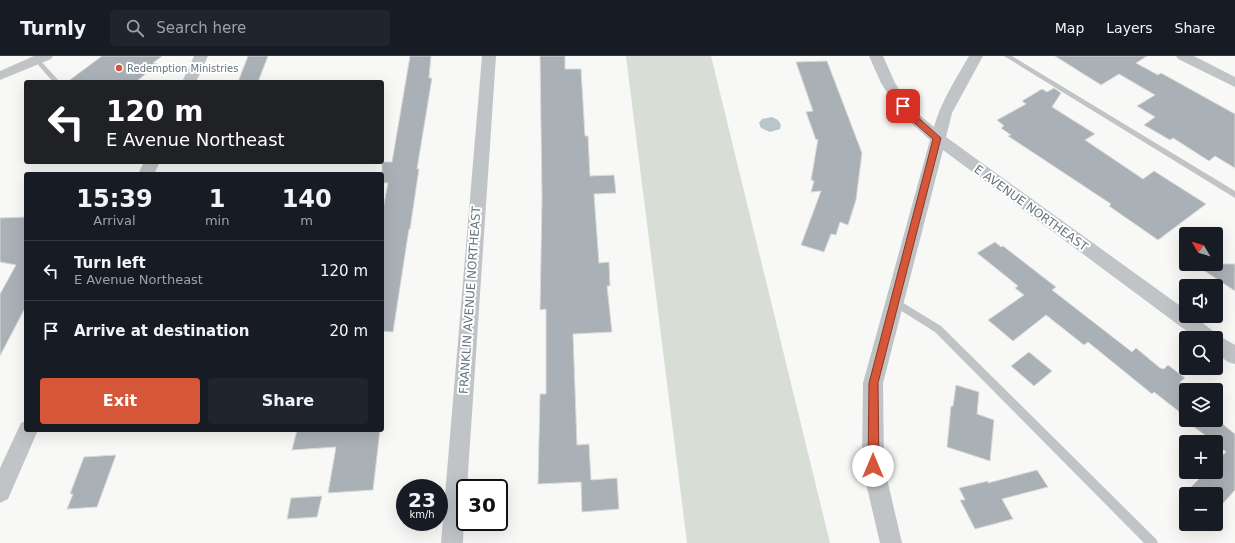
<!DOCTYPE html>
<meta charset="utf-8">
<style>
:root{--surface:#171b24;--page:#20242c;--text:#f1f3f6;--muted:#9ea1a6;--line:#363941;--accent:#d55639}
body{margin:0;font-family:"DejaVu Sans",sans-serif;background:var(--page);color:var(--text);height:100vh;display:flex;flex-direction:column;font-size:15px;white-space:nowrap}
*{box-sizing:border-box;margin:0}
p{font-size:13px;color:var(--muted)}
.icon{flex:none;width:22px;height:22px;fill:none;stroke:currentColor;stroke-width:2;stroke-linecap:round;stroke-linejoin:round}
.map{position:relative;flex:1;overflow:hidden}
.drawer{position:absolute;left:24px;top:116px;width:360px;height:260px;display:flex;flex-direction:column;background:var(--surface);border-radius:4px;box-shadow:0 4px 16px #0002}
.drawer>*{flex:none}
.hud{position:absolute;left:24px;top:24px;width:360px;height:84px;border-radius:4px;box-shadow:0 4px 16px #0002;background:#202124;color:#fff;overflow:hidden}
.needle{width:26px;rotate:308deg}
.controls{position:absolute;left:1179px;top:171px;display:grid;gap:8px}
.controls a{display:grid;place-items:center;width:44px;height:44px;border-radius:4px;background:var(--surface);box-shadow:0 4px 16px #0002;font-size:20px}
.speed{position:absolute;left:396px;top:423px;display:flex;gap:8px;font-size:20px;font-weight:700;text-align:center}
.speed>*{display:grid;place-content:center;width:52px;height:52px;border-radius:50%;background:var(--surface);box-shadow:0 4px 16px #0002;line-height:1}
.speed small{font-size:10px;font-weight:400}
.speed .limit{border:2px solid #111;border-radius:6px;background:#fff;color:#111}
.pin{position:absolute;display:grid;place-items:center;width:34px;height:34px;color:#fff;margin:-17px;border-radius:8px;box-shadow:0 2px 6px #0006}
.me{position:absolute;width:44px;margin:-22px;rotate:0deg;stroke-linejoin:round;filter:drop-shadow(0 0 3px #0008)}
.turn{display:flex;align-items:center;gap:14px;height:84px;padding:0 16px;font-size:18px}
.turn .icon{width:52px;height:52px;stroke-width:2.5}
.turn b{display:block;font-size:28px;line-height:34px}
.eta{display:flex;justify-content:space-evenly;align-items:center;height:68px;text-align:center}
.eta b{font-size:24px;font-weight:700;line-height:28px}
.cta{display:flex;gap:8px;margin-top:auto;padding:8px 16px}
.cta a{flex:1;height:46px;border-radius:4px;background:var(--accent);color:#fff;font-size:16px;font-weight:700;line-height:46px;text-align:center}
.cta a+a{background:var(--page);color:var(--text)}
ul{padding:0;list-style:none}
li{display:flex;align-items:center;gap:12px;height:60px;padding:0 16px;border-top:1px solid var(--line)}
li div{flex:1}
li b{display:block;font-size:15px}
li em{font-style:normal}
header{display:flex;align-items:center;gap:24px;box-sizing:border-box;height:56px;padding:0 20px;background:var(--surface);border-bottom:1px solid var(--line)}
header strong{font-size:19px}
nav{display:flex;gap:22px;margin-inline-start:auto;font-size:14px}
.search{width:280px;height:36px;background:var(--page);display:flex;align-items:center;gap:10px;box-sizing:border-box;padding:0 14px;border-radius:4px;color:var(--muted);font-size:15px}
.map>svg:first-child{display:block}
</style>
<header>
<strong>Turnly</strong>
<div class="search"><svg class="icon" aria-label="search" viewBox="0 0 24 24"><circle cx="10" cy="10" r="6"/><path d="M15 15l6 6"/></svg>Search here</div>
<nav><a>Map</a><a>Layers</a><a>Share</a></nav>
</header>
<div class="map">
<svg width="1235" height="487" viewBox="0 0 1235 487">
<rect width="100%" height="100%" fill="#f8f8f6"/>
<!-- green -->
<path fill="#d8ddd5" d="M626 0H711L830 487H687Z"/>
<!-- water -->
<path fill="#b9c5c9" d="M772 61 778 64 781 69 780 73 770 76 761 72 759 67 762 63Z"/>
<!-- building -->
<path fill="#aab1b6" stroke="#dadad8" d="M102 0H162L153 7 157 8 136 26H67Z
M248 0H268L258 26H238Z
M410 0H431L429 22H432L417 113H419L410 173H409L393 276 382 275V158L388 127H382V106H392Z
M540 0H565V13H581L585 80H588L590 120 614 119 616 137 594 138 599 207 609 206 610 230H607L612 276 573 278 577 389 589 388 591 424 617 422 619 453 582 456 581 426 538 428 540 338H546V253L540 254 542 142Z
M1055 0H1147L1136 7 1158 19 1161 17 1235 58V112L1215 100 1209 105 1173 82 1170 84 1144 69 1155 61 1137 50 1155 39 1119 18 1101 29Z
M827 5 862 97 856 144 848 169 840 166 836 179 831 178 824 196 801 189 821 135 811 136 814 125 811 124 818 83 816 84 806 56 813 55 796 6Z
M1054 32 1061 37 1052 51 1095 78 1085 84 1143 123 1154 115 1206 148 1158 184 1109 150 1111 148 1008 80 1011 79 1001 72 1004 70 997 64 1026 48 1022 45 1042 33 1047 36Z
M26 161V250L0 300V238L16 209 0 206V162Z
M995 186 1001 191 1003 190 1056 231 1052 234 1132 296 1136 292 1160 312 1164 313 1168 309 1185 322 1180 326 1190 334H1186V361L1154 336 1152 338 1088 286 1084 289 1046 259 1013 285 988 264 1024 239 1015 232 1018 230 977 197Z
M1194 208H1235V235Z
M1029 296 1052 315 1034 330 1011 310Z
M956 329 979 336 977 358 994 364 990 405 947 391 951 350H953Z
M1186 363V364L1216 363 1235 378V434L1216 455V438H1184L1206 416H1216V406L1226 396 1216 388V386H1214L1185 364Z
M297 374H380L373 434 328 437 336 391 292 394Z
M116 399 97 451 67 453 73 438H70L84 401Z
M1037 414 1048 431 1002 443 1013 463 975 473 960 444H965L959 432 988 425V427Z
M322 440 317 461 287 463 291 442Z"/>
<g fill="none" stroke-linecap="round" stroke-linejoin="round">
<!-- lane -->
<path fill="#c0c4c7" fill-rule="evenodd" d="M1004 0H1012L1235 135V142Z
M37 2 39 3 60 26H53L34 4Z
M895 242 941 270 1156 483 1158 487H1144L935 276 892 249 890 246 892 243Z"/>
<!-- street -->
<path fill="#c0c4c7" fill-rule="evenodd" d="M34 0H53L51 3 0 24V15Z
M194 0H208L196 26H182Z
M482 0H496L467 432H465L463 487H441Z
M869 0H883L895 27 911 52 934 71C941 45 956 23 969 0H983L952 57 946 81 1186 254V260H1194L1218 279 1235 289V308L1228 306 1216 297V282H1196L943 94 883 327 884 410 902 487H880L862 410 863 327 930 84 901 58 881 27Z
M1176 0H1194L1235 21V31L1178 3Z
M144 106H160L154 118H138Z
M26 365V374H38L8 443 0 447V412L21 367Z"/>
</g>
<!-- route -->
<path fill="#d55639" stroke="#8a3825" d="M903 48 941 82 878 327 879 410 877 414 873 415 870 414 868 410 869 327 933 83 903 57 899 50Z"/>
<!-- markers -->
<circle fill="#d55639" stroke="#fff" stroke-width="1.5" cx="119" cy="12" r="4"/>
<g text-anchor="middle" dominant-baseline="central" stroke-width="4" stroke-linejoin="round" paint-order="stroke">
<!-- far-poi labels -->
<g font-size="10" fill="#66757e" stroke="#fff" text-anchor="start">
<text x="127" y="12">Redemption Ministries</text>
</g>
<!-- street labels -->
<g font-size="12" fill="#66757e" stroke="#fff">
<text transform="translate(1031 152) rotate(36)">E AVENUE NORTHEAST</text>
<text transform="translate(470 244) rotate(-86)">FRANKLIN AVENUE NORTHEAST</text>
</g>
</g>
</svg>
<div class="controls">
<a><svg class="needle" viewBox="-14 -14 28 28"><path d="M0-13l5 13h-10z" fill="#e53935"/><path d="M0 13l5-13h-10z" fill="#9ea1a6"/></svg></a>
<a><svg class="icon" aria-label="sound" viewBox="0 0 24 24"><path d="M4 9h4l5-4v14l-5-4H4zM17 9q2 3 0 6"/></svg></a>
<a><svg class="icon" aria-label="search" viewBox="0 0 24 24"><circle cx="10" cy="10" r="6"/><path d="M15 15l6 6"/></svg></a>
<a><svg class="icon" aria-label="layers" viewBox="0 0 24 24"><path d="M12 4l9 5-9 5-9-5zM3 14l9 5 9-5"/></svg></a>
<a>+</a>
<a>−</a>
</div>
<div class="speed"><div>23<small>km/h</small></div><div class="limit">30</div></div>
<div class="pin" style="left:903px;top:50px;background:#d93025"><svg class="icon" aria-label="arrive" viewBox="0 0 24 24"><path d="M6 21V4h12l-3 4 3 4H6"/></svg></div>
<svg class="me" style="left:873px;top:410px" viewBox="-20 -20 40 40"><circle r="19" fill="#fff"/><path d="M0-13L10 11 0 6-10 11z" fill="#d55639"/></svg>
<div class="hud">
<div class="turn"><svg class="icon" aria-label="left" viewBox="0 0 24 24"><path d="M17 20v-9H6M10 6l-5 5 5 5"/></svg><div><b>120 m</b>E Avenue Northeast</div></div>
</div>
<section class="drawer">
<div class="eta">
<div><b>15:39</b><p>Arrival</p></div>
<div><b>1</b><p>min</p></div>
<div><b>140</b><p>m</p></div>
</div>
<ul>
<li><svg class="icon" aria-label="left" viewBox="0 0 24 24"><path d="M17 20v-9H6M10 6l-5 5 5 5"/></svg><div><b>Turn left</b><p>E Avenue Northeast</p></div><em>120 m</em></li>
<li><svg class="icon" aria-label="arrive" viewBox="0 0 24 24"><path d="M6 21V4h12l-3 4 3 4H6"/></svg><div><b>Arrive at destination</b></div><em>20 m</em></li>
</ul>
<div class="cta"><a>Exit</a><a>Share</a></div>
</section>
</div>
